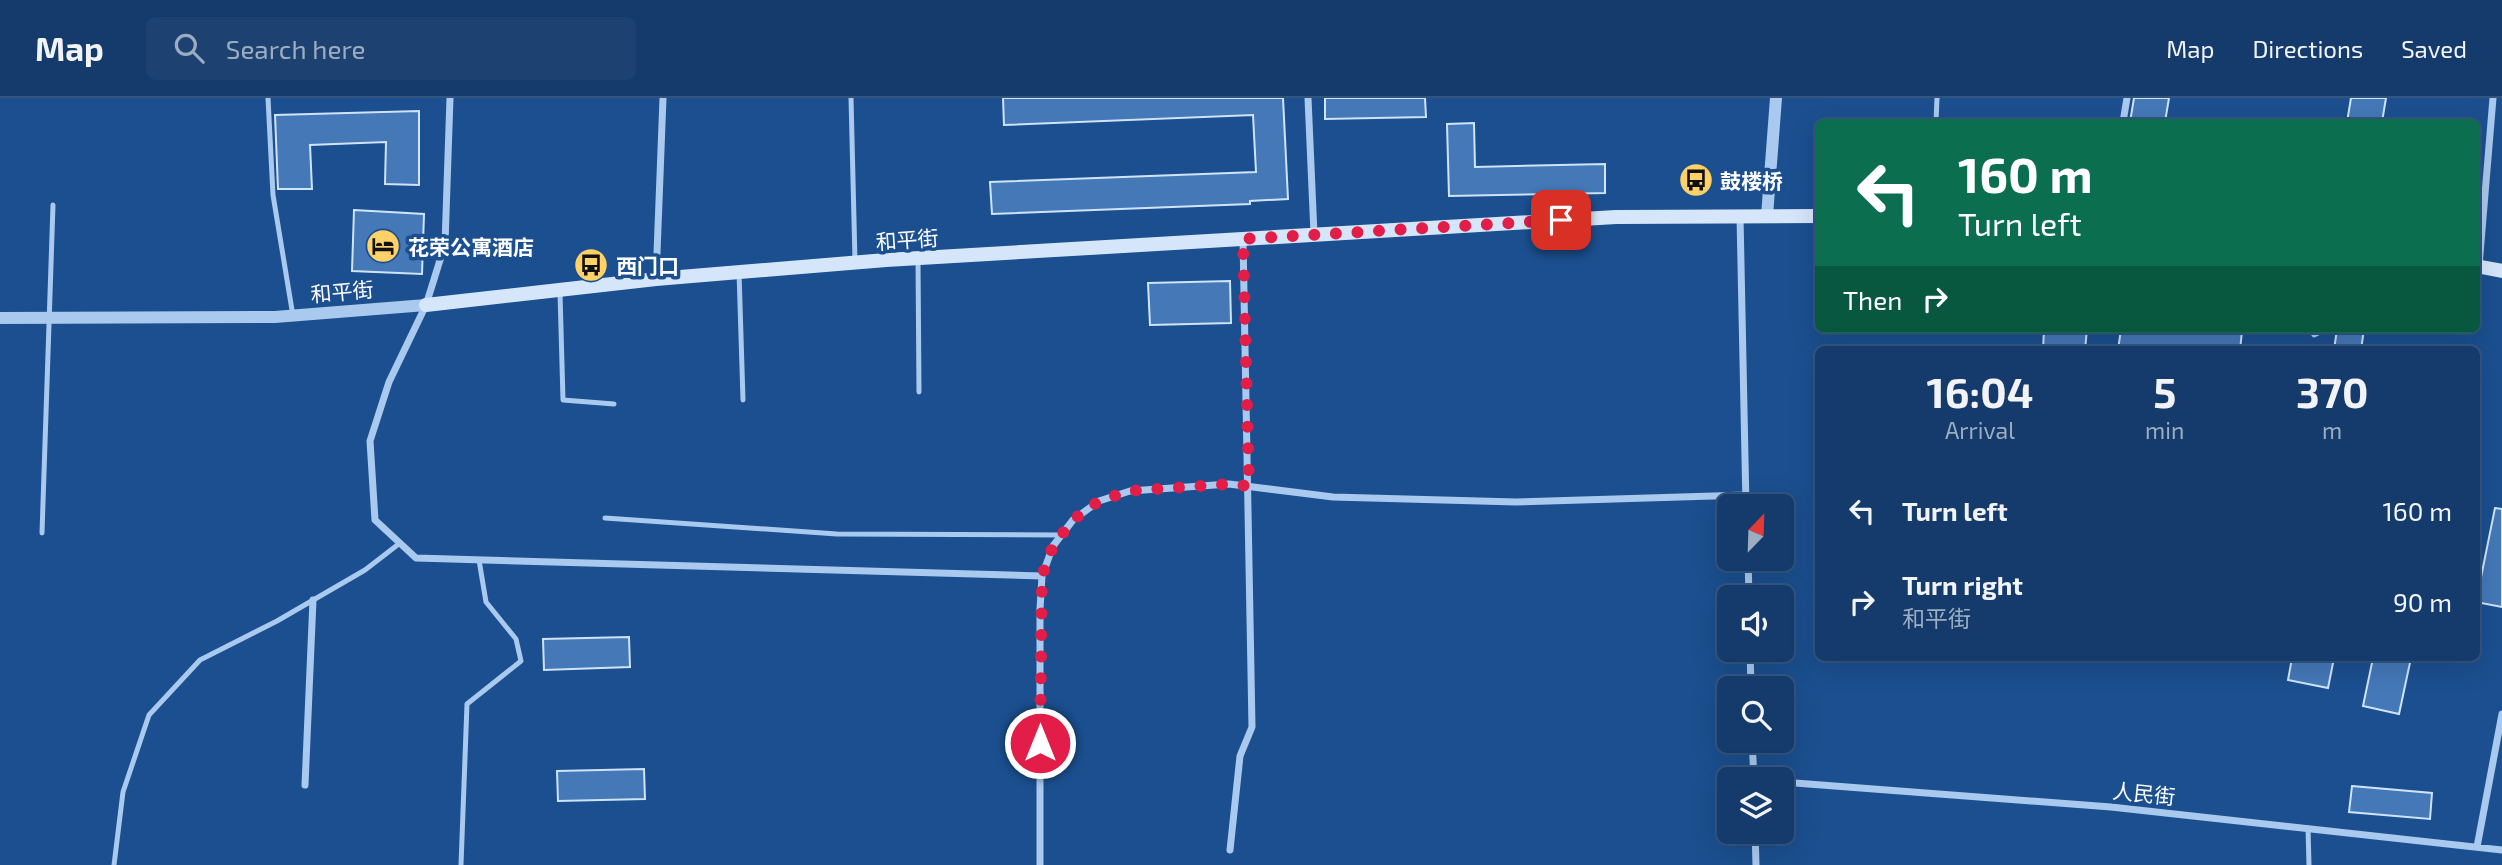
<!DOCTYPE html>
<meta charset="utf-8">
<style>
:root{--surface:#143b6b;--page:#1d4271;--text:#f1f3f6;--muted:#9dadc1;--line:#33557e}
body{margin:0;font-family:"Exo 2","Noto Sans SC",sans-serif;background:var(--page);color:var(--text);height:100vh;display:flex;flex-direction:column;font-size:26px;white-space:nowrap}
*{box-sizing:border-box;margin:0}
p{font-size:23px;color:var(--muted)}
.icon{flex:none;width:38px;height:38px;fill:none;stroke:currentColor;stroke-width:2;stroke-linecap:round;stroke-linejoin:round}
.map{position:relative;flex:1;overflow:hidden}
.sheet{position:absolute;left:1815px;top:248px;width:665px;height:315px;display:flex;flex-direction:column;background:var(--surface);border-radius:10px;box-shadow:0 7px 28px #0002,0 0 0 2px var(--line)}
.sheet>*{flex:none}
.guide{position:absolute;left:1815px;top:21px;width:665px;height:214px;border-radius:10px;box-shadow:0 7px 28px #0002,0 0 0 2px var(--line);background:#0b6e4f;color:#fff;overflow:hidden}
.needle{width:46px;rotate:23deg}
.fabs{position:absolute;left:1717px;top:396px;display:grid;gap:14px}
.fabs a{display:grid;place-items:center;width:77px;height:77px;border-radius:10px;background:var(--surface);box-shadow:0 7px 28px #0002,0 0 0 2px var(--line);font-size:35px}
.pin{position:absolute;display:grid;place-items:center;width:60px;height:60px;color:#fff;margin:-30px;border-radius:14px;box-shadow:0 4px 10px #0006}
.me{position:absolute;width:77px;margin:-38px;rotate:0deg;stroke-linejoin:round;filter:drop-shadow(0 0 5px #0008)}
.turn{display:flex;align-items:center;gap:24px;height:147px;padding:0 28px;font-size:32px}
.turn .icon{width:91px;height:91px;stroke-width:2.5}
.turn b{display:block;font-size:49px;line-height:60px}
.then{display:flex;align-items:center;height:66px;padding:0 28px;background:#0003;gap:14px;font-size:26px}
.eta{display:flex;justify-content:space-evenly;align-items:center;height:119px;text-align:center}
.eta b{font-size:42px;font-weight:700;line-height:49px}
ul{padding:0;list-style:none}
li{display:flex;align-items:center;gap:21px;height:91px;padding:0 28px}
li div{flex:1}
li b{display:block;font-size:26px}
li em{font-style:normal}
header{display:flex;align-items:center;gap:42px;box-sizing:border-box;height:98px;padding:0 35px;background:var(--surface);border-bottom:2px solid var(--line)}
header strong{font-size:33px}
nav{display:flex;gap:38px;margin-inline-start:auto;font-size:24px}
.search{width:490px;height:63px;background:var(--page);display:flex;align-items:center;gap:18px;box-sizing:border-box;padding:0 24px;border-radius:10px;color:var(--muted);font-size:26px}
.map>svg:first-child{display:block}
</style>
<header>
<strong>Map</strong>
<div class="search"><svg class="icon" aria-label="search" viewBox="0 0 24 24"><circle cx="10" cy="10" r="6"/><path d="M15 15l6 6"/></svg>Search here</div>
<nav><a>Map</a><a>Directions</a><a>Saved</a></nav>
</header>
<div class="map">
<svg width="2502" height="767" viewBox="0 0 2502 767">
<rect width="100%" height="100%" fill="#1b4f8f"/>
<!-- building -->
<path fill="#4478b7" stroke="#cfe3fa" stroke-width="2" d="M1003 0H1283L1288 101 1250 103V106L992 116 990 84 1256 74 1253 17 1004 27Z
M1325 0H1425L1426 19 1325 21Z
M2134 0H2169L2165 24H2130Z
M2351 0H2386L2382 24H2347Z
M419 13V87L385 86 386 44 310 47 312 91H278L275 17Z
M1474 25 1475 69 1605 66V95L1449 98 1447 26Z
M354 112 424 116 422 176 352 173Z
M1230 183 1231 225 1150 227 1148 185Z
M2044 231H2087L2085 252H2043Z
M2121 231H2224L2242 233 2240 252H2118Z
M2337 231H2364L2361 252H2334Z
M2495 410 2502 411V509L2476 504Z
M629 539 630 569 544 572 543 541Z
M2292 560H2334L2328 590 2288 582Z
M2373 560H2411L2399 616 2363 608Z
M644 671 645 701 558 703 557 673Z
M2352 688 2432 695 2430 721 2349 714Z"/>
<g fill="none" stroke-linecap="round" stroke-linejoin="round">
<!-- service -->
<path stroke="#a9c9ee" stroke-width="5" d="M268 0 273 97 293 218
M851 0 855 163
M1936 24 1937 0
M918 161 919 294
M739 174 743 302
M560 195 563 302 614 306
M2314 237 2326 231
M605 420 837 436 1061 437
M42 435 53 107
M2308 730 2309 767
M114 767 123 694 149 617 200 562 277 523 365 472 400 445
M461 767 467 606 521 563 516 541 486 504 479 462"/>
<!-- minor -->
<path stroke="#a9c9ee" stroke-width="7" d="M450 0 445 146 426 207 389 284 370 343 375 422 416 460 1042 478
M1308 0 1314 136
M2123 24 2127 0
M1740 118 1746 408
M2479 168 2493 0
M656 181 663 0
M1748 460 1749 499
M1750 551 1751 590
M1752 642 1754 681
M1782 684 2111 709 2502 752
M305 687 313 502
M1755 733 1756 767
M2477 749 2502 616
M1230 752 1240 658 1252 629 1243 141
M1040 767V511L1042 478 1053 448 1073 422 1099 403 1130 393 1229 386 1333 399 1516 404 1746 397"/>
<!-- tertiary -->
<path stroke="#a9c9ee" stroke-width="12" d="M1767 118 1776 0
M0 220 275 219 426 207"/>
<!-- secondary -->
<path stroke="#d6e6fa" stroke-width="14" d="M2476 168 2502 173
M426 207 656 181 886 162 1616 119 1818 118"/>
</g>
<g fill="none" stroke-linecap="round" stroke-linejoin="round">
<!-- route -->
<path stroke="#e11d48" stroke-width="12" stroke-dasharray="0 21.6" d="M1040 645 1042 478 1053 448 1073 422 1099 403 1130 393 1229 386 1249 388 1243 141 1561 122"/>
</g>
<!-- icons -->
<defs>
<g id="bus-disc" transform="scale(1.75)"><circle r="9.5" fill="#ffd166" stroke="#1b4f8f"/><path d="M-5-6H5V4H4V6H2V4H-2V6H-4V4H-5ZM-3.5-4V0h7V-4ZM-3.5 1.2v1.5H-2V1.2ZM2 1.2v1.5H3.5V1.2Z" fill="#111"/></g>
<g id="hotel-disc" transform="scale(1.75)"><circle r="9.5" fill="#ffd166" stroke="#1b4f8f"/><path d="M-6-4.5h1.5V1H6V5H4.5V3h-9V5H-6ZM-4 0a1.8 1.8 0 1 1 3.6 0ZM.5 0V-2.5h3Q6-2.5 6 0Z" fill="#111"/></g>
</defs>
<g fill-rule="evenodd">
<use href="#bus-disc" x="1696" y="82"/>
<use href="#hotel-disc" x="383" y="148"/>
<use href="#bus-disc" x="591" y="167"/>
</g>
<g text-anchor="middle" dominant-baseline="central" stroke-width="7" stroke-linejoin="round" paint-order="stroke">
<!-- poi labels -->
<g font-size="21" font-weight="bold" fill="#fff" stroke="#1b4f8f" text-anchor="start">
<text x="1720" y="82">鼓楼桥</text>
<text x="408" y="148">花荣公寓酒店</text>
<text x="616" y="167">西门口</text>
</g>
<!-- street labels -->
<g font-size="21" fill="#fff" stroke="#1b4f8f">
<text transform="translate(907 141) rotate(-4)">和平街</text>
<text transform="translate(342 193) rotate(-5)">和平街</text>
<text transform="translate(2144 695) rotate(6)">人民街</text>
</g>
</g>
</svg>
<div class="fabs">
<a><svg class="needle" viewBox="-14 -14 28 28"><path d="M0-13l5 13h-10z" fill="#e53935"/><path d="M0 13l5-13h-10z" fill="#9dadc1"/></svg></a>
<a><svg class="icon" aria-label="sound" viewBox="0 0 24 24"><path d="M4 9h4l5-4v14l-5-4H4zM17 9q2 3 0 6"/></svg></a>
<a><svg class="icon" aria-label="search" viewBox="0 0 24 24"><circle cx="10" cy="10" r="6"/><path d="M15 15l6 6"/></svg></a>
<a><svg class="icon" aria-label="layers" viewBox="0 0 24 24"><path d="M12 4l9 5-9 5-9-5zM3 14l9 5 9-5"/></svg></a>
</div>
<div class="pin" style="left:1561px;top:122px;background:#d93025"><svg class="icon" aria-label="arrive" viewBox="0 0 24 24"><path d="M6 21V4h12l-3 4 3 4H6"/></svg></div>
<svg class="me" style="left:1040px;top:645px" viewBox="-20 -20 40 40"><circle r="17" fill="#e11d48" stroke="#fff" stroke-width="3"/><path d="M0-11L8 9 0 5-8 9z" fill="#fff"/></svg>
<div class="guide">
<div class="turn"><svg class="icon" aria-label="left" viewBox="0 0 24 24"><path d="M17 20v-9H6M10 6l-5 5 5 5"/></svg><div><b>160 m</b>Turn left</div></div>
<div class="then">Then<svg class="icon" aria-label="right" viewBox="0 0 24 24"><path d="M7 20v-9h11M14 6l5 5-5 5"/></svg></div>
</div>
<section class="sheet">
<div class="eta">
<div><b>16:04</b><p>Arrival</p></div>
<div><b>5</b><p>min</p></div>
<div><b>370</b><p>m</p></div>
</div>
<ul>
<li><svg class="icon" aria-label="left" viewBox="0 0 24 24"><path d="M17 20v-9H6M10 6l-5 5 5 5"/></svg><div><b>Turn left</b></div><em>160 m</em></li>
<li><svg class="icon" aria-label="right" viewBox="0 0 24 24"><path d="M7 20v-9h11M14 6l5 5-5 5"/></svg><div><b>Turn right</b><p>和平街</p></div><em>90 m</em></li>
</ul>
</section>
</div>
